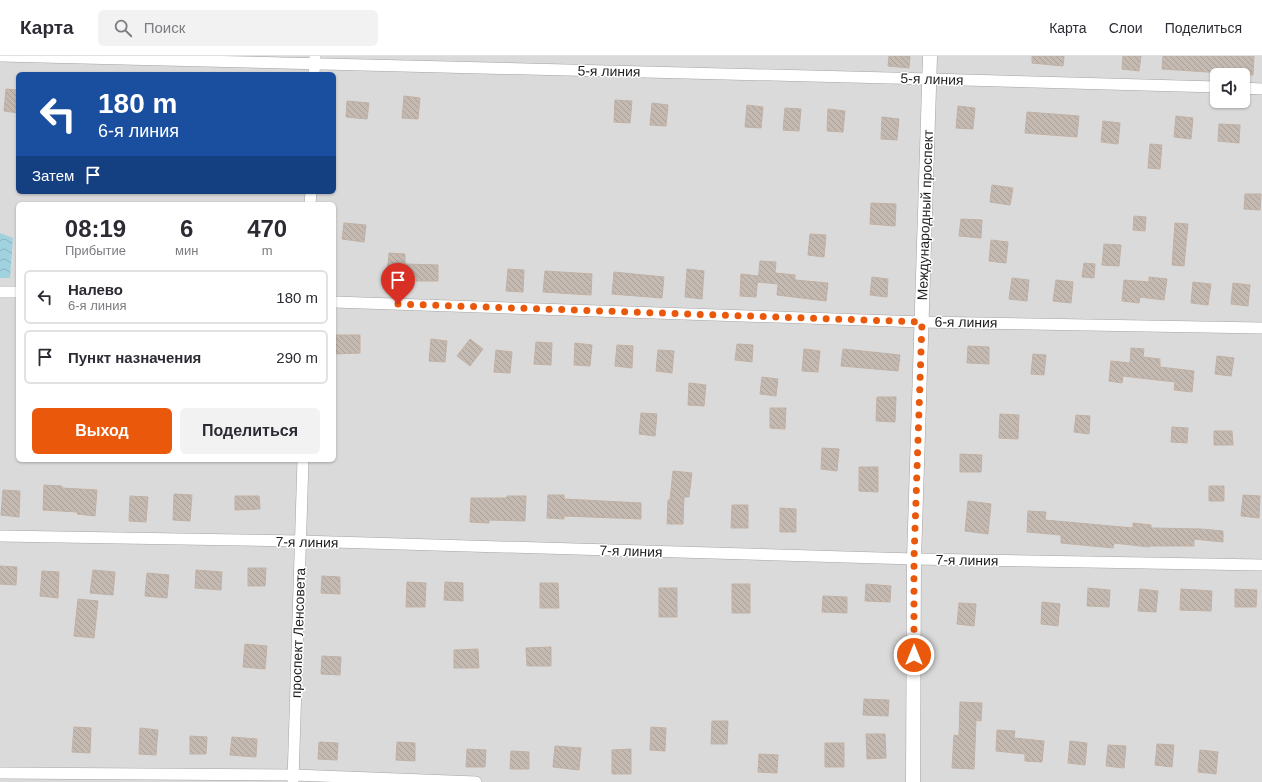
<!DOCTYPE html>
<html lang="ru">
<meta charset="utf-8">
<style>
:root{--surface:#fff;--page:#f2f2f3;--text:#2b2b33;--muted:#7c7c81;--line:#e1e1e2;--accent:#ea580c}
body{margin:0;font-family:Arial,sans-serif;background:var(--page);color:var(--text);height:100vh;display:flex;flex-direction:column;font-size:15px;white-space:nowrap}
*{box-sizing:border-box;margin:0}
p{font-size:13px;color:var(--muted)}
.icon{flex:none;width:22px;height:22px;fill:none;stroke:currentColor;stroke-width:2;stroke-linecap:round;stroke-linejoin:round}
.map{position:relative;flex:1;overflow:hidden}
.panel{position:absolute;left:16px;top:146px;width:320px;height:260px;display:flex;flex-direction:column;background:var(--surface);border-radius:6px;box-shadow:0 1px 3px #0004}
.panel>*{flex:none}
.top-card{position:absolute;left:16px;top:16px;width:320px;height:122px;border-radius:6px;box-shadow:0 1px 3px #0004;background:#1a4fa0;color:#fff;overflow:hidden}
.controls{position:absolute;left:1210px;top:12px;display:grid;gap:8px}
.controls a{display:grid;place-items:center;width:40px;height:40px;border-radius:6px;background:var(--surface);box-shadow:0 1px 3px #0004;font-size:20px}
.pin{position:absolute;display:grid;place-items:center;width:34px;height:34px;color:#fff;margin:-41px -17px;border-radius:50% 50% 50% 0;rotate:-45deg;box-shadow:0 0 4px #0007}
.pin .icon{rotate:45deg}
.me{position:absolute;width:44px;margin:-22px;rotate:0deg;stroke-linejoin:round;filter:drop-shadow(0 0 3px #0008)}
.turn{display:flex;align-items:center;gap:14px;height:84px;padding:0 16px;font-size:18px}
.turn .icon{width:52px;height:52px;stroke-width:2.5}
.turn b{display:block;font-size:28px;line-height:34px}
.then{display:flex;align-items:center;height:38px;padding:0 16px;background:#0003;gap:8px;font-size:15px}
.eta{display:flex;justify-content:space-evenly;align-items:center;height:68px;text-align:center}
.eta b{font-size:24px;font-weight:600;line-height:28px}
.action{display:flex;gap:8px;margin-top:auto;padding:8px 16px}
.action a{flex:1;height:46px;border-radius:6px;background:var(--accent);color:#fff;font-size:16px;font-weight:600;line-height:46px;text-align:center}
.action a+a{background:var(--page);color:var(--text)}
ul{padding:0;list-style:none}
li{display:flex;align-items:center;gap:12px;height:54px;margin:0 8px 6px;padding:0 8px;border:2px solid var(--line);border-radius:6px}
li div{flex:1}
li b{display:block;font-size:15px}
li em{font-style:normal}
header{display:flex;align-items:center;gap:24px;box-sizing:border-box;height:56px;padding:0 20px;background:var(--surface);border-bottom:1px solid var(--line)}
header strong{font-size:19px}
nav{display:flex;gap:22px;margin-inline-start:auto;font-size:14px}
.search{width:280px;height:36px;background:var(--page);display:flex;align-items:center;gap:10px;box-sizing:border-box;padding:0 14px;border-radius:6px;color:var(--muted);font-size:15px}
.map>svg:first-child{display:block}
</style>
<header>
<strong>Карта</strong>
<div class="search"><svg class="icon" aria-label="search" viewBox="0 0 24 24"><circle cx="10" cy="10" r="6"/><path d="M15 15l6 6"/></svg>Поиск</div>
<nav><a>Карта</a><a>Слои</a><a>Поделиться</a></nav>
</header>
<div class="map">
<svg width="1262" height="726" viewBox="0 0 1262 726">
<defs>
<pattern id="water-waves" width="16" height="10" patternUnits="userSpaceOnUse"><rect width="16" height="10" fill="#a1d2df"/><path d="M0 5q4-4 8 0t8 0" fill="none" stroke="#8ab4bf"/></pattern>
<pattern id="building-back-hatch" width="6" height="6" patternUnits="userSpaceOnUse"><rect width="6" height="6" fill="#c4bab2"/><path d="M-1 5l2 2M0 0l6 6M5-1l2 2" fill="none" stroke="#a89f99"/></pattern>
</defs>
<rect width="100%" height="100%" fill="#efebe3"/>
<!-- residential -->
<path fill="#dbdada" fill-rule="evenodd" d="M0 0H1262V726H0ZM18 18H334V136H18ZM1217 19H1243V45H1217ZM18 148H334V404H18Z"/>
<!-- water -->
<path fill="url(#water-waves)" d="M0 177 13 182 10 222H0Z"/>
<!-- building -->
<path fill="url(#building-back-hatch)" stroke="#c1b1a4" d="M889 0H910L909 12 888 10Z
M1032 0H1064L1063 10 1032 7Z
M1123 0H1141L1139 15 1122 13Z
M1163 0H1254L1253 19 1162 13Z
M6 33 18 34V57L4 55Z
M404 40 420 42 418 63 402 62Z
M615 44 632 45 630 67 614 66Z
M347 45 369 47 367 63 346 61Z
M652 47 668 49 666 70 650 69Z
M747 49 763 51 761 72 745 71Z
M958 50 975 52 973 73 956 72Z
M785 52 801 53 799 75 783 74Z
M828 53 845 55 843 76 827 75Z
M1027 56 1079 60 1077 81 1025 77Z
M1176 60 1193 62 1191 83 1174 81Z
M882 61 899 63 897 84 881 83Z
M1103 65 1120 67 1118 88 1101 86Z
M1219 68 1240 69 1239 87 1218 85Z
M1150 88 1162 89 1160 113 1148 112Z
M992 129 1013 132 1010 149 990 146Z
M1245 138H1261L1260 154 1244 153Z
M871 147 896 148 895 170 870 168Z
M1134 160 1146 161 1145 175 1133 174Z
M961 163 982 164 981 182 959 180Z
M344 167 366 169 364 186 342 183Z
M1175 167 1188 168 1184 210 1172 209Z
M810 178 826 179 824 201 808 199Z
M991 184 1008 186 1006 207 989 205Z
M1104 188 1121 189 1119 210 1102 209Z
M389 197 405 198V208L438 209V225H416V221L387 218Z
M760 205 776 206 775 217 795 219V224L828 227 826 245 777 239 778 228 758 226Z
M1084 207 1095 208 1094 222 1082 221Z
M508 213 524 214 523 236 506 235Z
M687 213 704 215 702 243 685 241Z
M545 215 592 218 591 239 543 236Z
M614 216 664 221 662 242 612 238Z
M741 218 758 220 756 241 740 240Z
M872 221 888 223 887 241 870 239Z
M1149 221 1167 223 1164 244 1140 241 1139 247 1122 245 1124 224 1149 226Z
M1012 222 1029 224 1027 245 1009 243Z
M1056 224 1073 226 1071 247 1053 245Z
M1193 226 1211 228 1208 249 1191 247Z
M1233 227 1250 229 1248 250 1231 248Z
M334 279H360V297L334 298Z
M431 283 447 285 445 306 429 305Z
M470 283 483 293 470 310 457 300Z
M536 286 552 287 551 309 534 308Z
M575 287 592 289 590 310 574 309Z
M737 288 753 289 752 306 735 304Z
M617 289 633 290 632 312 615 310Z
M968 290 989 291V308L967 307Z
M1131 292 1144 293 1143 301 1160 303V311L1194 315 1192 336 1174 334 1175 326 1123 320 1122 327 1109 325 1111 305 1130 307Z
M804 293 820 295 818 316 802 315Z
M843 293 900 299 898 315 841 310Z
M496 294 512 296 510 317 494 316Z
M658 294 674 295 672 317 656 315Z
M1033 298 1046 299 1044 319 1031 318Z
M1217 300 1234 302 1231 320 1215 318Z
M762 321 778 323 776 340 760 338Z
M689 327 706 329 704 350 688 349Z
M877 341H896L895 366 876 365Z
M770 352H786L785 373 770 372Z
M641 357 657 358 655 380 639 378Z
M1000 358 1019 359 1018 383 999 382Z
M1076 359 1090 360 1089 378 1074 376Z
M1172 371 1188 372 1187 387 1171 386Z
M1214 375H1232L1233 389H1214Z
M822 392 839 393 837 415 821 413Z
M960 398 982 399 981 416H960Z
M859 411H878V436L859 435Z
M673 415 692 417 689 441H684L683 468H667L668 444H670Z
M44 429 62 430V432L97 434 95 460 77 458 78 456 43 454Z
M1209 430H1224V445H1209Z
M3 434 20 435 19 461 1 459Z
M174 438 192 439 190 465 173 464Z
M548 439H564V443L641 447V463L564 460V463L547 462Z
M1243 439 1260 440 1259 462 1241 460Z
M130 440 148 441 146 466 129 465Z
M235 440H259L260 453 235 454Z
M507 440H526L525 465 489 464V467L470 466 471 442H507Z
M968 445 991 448 988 478 965 475Z
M732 449H748V472H731Z
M780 452 796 453V476H780Z
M1028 455 1046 456 1045 464 1133 472V467L1151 469V472L1201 473 1223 475V486L1194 483V490H1149V491L1114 487 1113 492 1061 487V479L1027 476Z
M0 510 17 511 16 529 0 528Z
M248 512H266L265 530H248Z
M93 514 115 516 113 539 90 537Z
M196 514 222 516 221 534 195 532Z
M42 515 59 516 58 542 40 540Z
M147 517 169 519 167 542 145 540Z
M322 520 340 521V538L321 537Z
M407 526 426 527 425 551H406Z
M445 526 463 527V545L444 544Z
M540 527H558L559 552H540Z
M732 528H750V557H732Z
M866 528 891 530 890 546 865 545Z
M659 532H677V561H659Z
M1088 532 1110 534 1109 551 1087 550Z
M1140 533 1158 535 1156 556 1138 555Z
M1181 533 1212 535 1211 555 1180 554Z
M1235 533 1257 534 1256 551H1235Z
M823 540 847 541V557L822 556Z
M78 543 98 545 94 582 74 580Z
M1042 546 1060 548 1058 570 1041 568Z
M959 547 976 548 974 570 957 568Z
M245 588 267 590 265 613 243 611Z
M551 591V610H527L526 592Z
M478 593 479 612H454V594Z
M322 600 341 601 340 619 321 618Z
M864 643 889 644 888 660 863 659Z
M960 646 982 647 981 665 976 664 974 713 952 712 954 679 959 680Z
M712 665H728L727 688H711Z
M74 671 91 672 90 697 72 696Z
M651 671 666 672 665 695 650 694Z
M140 672 158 674 156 699 139 698Z
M997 674 1015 675 1014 682 1044 685 1042 706 1025 705V698L996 695Z
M866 678H885L886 702 867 703Z
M190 680 207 681 206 698H190Z
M232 681 257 683 256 701 230 699Z
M1070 685 1087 687 1085 709 1068 707Z
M319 686 338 687 337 704 318 703Z
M397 686 415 687V705L396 704Z
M825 687H844V711H825Z
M1157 688 1174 689 1172 711 1155 709Z
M1108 689 1126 690 1124 712 1106 710Z
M555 690 581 692 579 714 553 711Z
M467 693 486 694 485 711H466Z
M631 693V718H612V694Z
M1200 694 1218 696 1216 718 1198 716Z
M511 695 529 696V713H510Z
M759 698 778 699 777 717 758 716Z"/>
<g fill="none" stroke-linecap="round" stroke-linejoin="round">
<!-- minor casing -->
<g stroke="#a4a4a4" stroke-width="12">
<path id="minor" d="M0 0 929 23 1217 31
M314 18 315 0
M1243 32 1262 33
M310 148 311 136
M0 236H18
M334 246 922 266 1262 272
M0 480 300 485 914 503 1262 509
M0 717 294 719 476 726
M293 725 303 404"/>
</g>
<!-- tertiary casing -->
<g stroke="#a4a4a4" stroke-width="15">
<path id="tertiary" d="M913 726 914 503 930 0"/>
</g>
<!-- minor -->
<use href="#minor" stroke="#fff" stroke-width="11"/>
<!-- tertiary -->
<use href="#tertiary" stroke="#fff" stroke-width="14"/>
</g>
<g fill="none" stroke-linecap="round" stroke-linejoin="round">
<!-- route -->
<path stroke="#ea580c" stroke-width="7" stroke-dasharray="0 12.6" d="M398 248 922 266 914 503V599"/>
</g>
<g text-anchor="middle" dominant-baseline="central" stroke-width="3" stroke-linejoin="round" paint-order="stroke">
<!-- street labels -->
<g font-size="14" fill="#1d1d1d" stroke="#fff">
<text transform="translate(609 15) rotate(1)">5-я линия</text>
<text transform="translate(932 23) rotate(2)">5-я линия</text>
<text transform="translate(925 159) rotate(-88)">Международный проспект</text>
<text transform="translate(966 266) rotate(1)">6-я линия</text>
<text transform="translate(307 486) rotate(1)">7-я линия</text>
<text transform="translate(631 495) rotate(2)">7-я линия</text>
<text transform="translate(967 504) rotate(1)">7-я линия</text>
<text transform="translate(298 577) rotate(-88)">проспект Ленсовета</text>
</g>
</g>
</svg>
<div class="controls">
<a><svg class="icon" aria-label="sound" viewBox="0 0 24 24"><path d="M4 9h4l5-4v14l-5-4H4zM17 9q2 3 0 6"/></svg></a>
</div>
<div class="pin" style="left:398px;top:248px;background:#d93025"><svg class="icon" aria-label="arrive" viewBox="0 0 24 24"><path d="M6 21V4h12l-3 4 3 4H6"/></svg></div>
<svg class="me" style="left:914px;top:599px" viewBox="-20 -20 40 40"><circle r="17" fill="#ea580c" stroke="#fff" stroke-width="3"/><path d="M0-11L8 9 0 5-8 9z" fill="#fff"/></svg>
<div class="top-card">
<div class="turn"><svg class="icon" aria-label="left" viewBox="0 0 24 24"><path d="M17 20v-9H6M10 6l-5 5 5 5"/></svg><div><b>180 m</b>6-я линия</div></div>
<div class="then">Затем<svg class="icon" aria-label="arrive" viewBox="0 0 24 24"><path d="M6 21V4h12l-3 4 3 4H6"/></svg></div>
</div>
<section class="panel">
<div class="eta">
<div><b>08:19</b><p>Прибытие</p></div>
<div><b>6</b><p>мин</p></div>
<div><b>470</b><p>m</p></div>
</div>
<ul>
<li><svg class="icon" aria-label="left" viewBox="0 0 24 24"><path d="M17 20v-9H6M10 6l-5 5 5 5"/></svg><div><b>Налево</b><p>6-я линия</p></div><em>180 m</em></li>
<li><svg class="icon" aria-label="arrive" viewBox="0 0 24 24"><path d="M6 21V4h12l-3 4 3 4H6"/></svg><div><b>Пункт назначения</b></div><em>290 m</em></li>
</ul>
<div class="action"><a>Выход</a><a>Поделиться</a></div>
</section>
</div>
